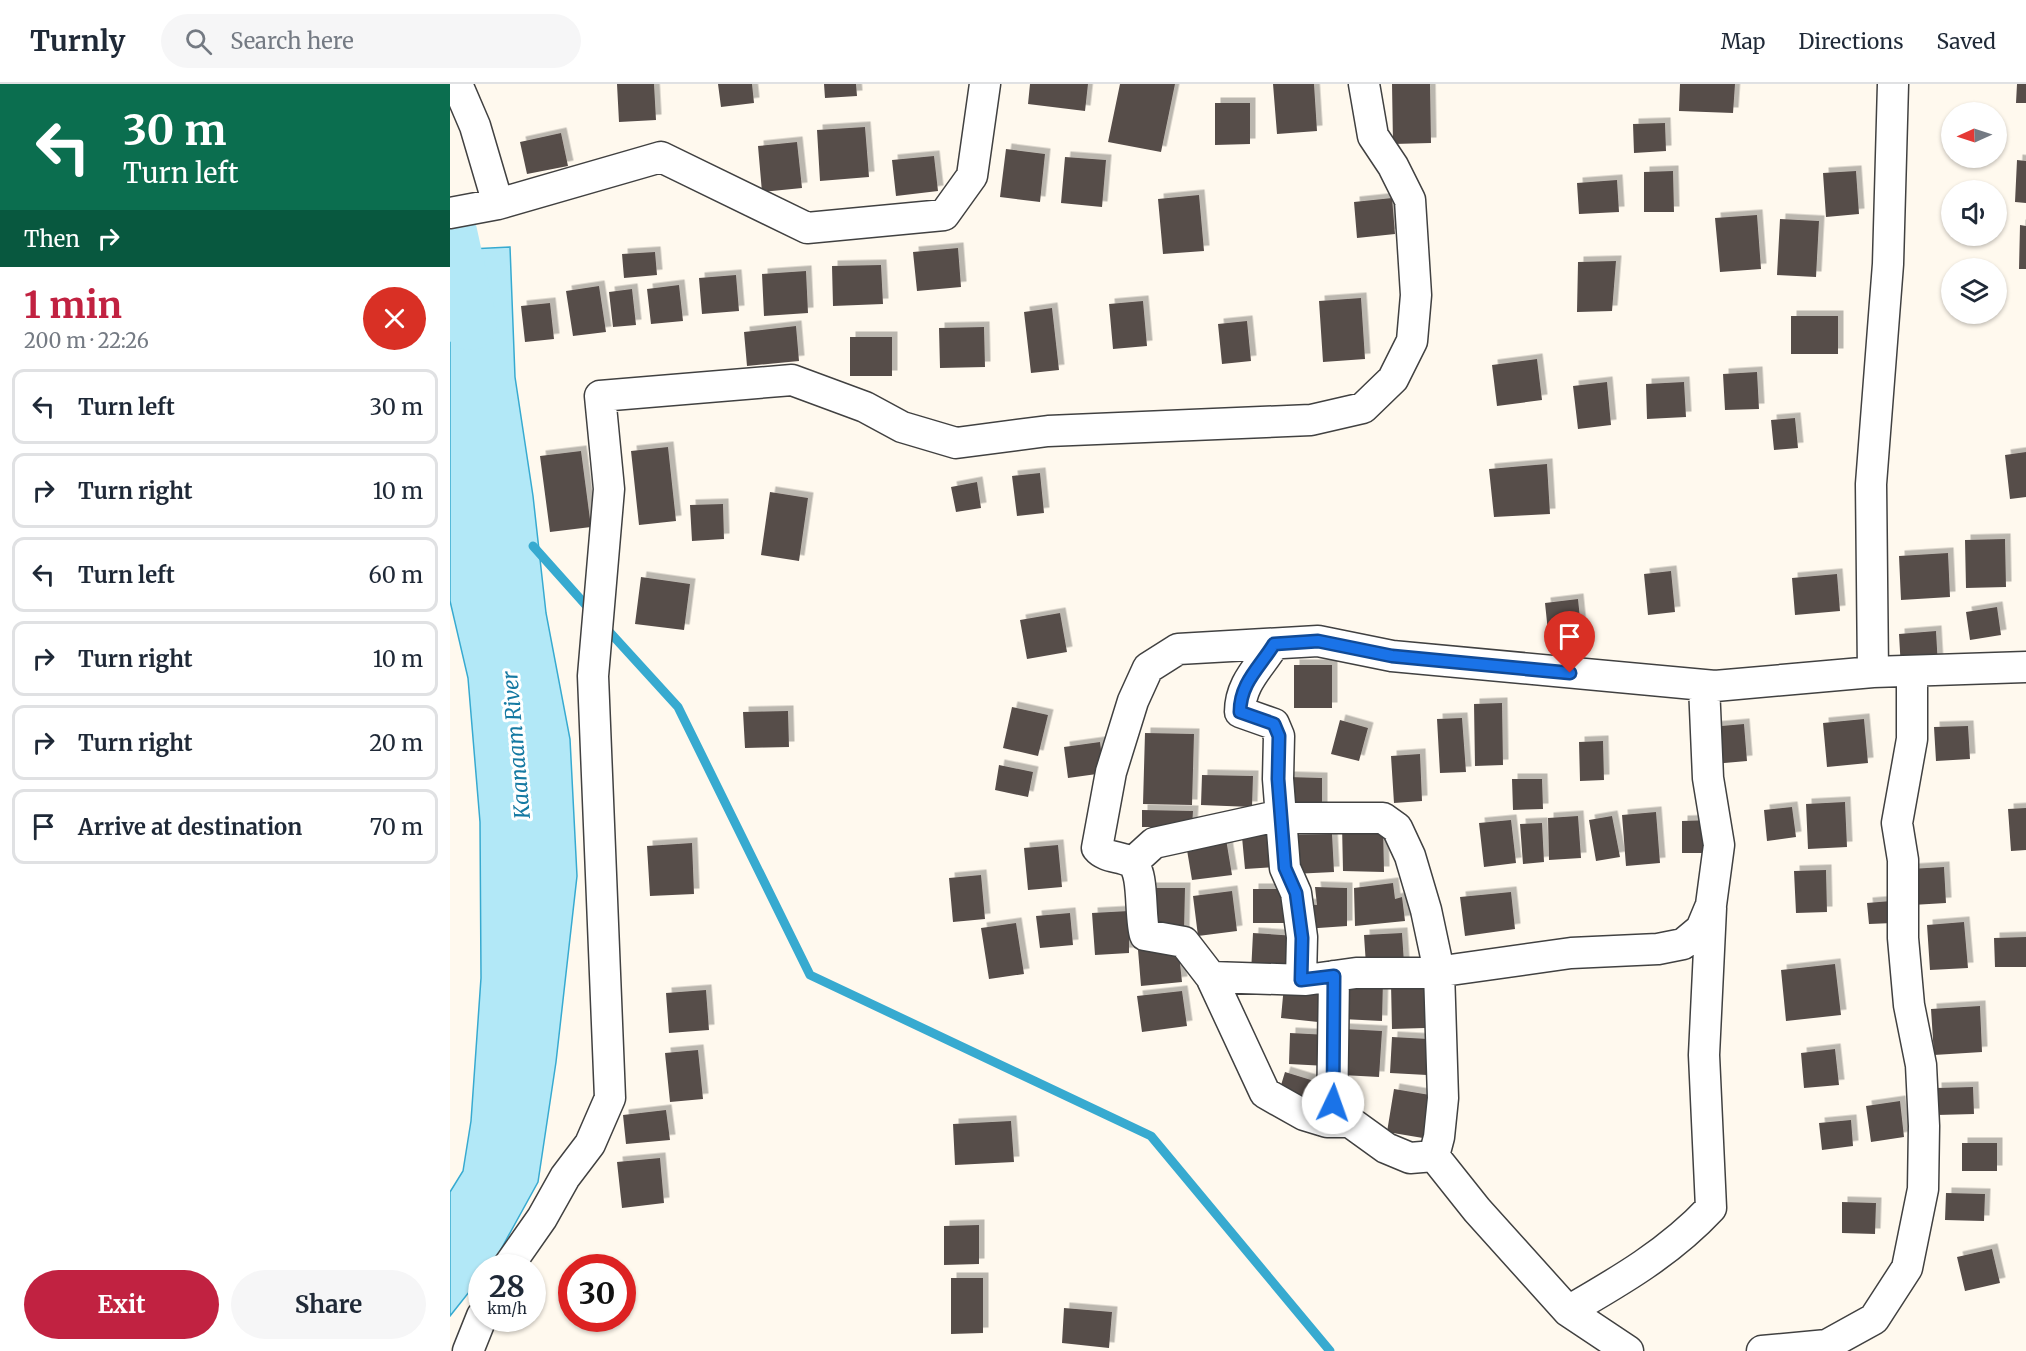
<!DOCTYPE html>
<meta charset="utf-8">
<style>
:root{--surface:#fff;--page:#f6f6f7;--text:#1f2937;--muted:#747a83;--line:#e0e1e3;--accent:#c12241}
body{margin:0;font-family:Merriweather,serif;background:var(--page);color:var(--text);height:100vh;display:flex;flex-direction:column;font-size:22px;white-space:nowrap}
*{box-sizing:border-box;margin:0}
p{font-size:20px;color:var(--muted)}
.icon{flex:none;width:33px;height:33px;fill:none;stroke:currentColor;stroke-width:2;stroke-linecap:round;stroke-linejoin:round}
.map{position:relative;flex:1;overflow:hidden}
.drawer{display:flex;flex-direction:column;background:var(--surface);width:450px}
.drawer>*{flex:none}
.hud{background:#0b6e4f;color:#fff;overflow:hidden}
.needle{width:39px;rotate:267deg}
.controls{position:absolute;left:1491px;top:18px;display:grid;gap:12px}
.controls a{display:grid;place-items:center;width:66px;height:66px;border-radius:50%;background:var(--surface);box-shadow:0 2px 4px #0004;font-size:30px}
.speed{position:absolute;left:18px;top:1170px;display:flex;gap:12px;font-size:30px;font-weight:700;text-align:center}
.speed>*{display:grid;place-content:center;width:78px;height:78px;border-radius:50%;background:var(--surface);box-shadow:0 2px 4px #0004;line-height:1}
.speed small{font-size:15px;font-weight:400}
.speed .limit{border:9px solid #d22;background:#fff;color:#111}
.pin{position:absolute;display:grid;place-items:center;width:51px;height:51px;color:#fff;margin:-62px -26px;border-radius:50% 50% 50% 0;rotate:-45deg;box-shadow:0 0 6px #0007}
.pin .icon{rotate:45deg}
.me{position:absolute;width:66px;margin:-33px;rotate:3deg;stroke-linejoin:round;filter:drop-shadow(0 0 4px #0008)}
.turn{display:flex;align-items:center;gap:21px;height:126px;padding:0 24px;font-size:27px}
.turn .icon{width:78px;height:78px;stroke-width:2.5}
.turn b{display:block;font-size:42px;line-height:51px}
.then{display:flex;align-items:center;height:57px;padding:0 24px;background:#0003;gap:12px;font-size:22px}
.round{display:grid;place-items:center;flex:none;width:63px;height:63px;border-radius:32px;background:var(--page)}
.head{display:flex;align-items:center;justify-content:space-between;height:102px;padding:0 24px}
h1{font-size:36px;font-weight:700;line-height:45px;color:var(--accent)}
.primary-button{display:flex;gap:12px;margin-top:auto;padding:12px 24px}
.primary-button a{flex:1;height:69px;border-radius:36px;background:var(--accent);color:#fff;font-size:24px;font-weight:700;line-height:69px;text-align:center}
.primary-button a+a{background:var(--page);color:var(--text)}
ul{padding:0;list-style:none}
li{display:flex;align-items:center;gap:18px;height:75px;margin:0 12px 9px;padding:0 12px;border:3px solid var(--line);border-radius:12px}
li div{flex:1}
li b{display:block;font-size:22px}
li em{font-style:normal}
header{display:flex;align-items:center;gap:36px;box-sizing:border-box;height:84px;padding:0 30px;background:var(--surface);border-bottom:2px solid var(--line)}
header strong{font-size:28px}
nav{display:flex;gap:33px;margin-inline-start:auto;font-size:21px}
.search{width:420px;height:54px;background:var(--page);display:flex;align-items:center;gap:15px;box-sizing:border-box;padding:0 21px;border-radius:33px;color:var(--muted);font-size:22px}
main{display:flex;flex:1;min-height:0}
.map>svg:first-child{display:block}
</style>
<header>
<strong>Turnly</strong>
<div class="search"><svg class="icon" aria-label="search" viewBox="0 0 24 24"><circle cx="10" cy="10" r="6"/><path d="M15 15l6 6"/></svg>Search here</div>
<nav><a>Map</a><a>Directions</a><a>Saved</a></nav>
</header>
<main>
<section class="drawer">
<div class="hud">
<div class="turn"><svg class="icon" aria-label="left" viewBox="0 0 24 24"><path d="M17 20v-9H6M10 6l-5 5 5 5"/></svg><div><b>30 m</b>Turn left</div></div>
<div class="then">Then<svg class="icon" aria-label="right" viewBox="0 0 24 24"><path d="M7 20v-9h11M14 6l5 5-5 5"/></svg></div>
</div>
<div class="head"><div><h1>1 min</h1><p>200 m · 22:26</p></div><a class="round" style="background:#d93025;color:#fff"><svg class="icon" aria-label="close" viewBox="0 0 24 24"><path d="M6 6l12 12M18 6L6 18"/></svg></a></div>
<ul>
<li><svg class="icon" aria-label="left" viewBox="0 0 24 24"><path d="M17 20v-9H6M10 6l-5 5 5 5"/></svg><div><b>Turn left</b></div><em>30 m</em></li>
<li><svg class="icon" aria-label="right" viewBox="0 0 24 24"><path d="M7 20v-9h11M14 6l5 5-5 5"/></svg><div><b>Turn right</b></div><em>10 m</em></li>
<li><svg class="icon" aria-label="left" viewBox="0 0 24 24"><path d="M17 20v-9H6M10 6l-5 5 5 5"/></svg><div><b>Turn left</b></div><em>60 m</em></li>
<li><svg class="icon" aria-label="right" viewBox="0 0 24 24"><path d="M7 20v-9h11M14 6l5 5-5 5"/></svg><div><b>Turn right</b></div><em>10 m</em></li>
<li><svg class="icon" aria-label="right" viewBox="0 0 24 24"><path d="M7 20v-9h11M14 6l5 5-5 5"/></svg><div><b>Turn right</b></div><em>20 m</em></li>
<li><svg class="icon" aria-label="arrive" viewBox="0 0 24 24"><path d="M6 21V4h12l-3 4 3 4H6"/></svg><div><b>Arrive at destination</b></div><em>70 m</em></li>
</ul>
<div class="primary-button"><a>Exit</a><a>Share</a></div>
</section>
<div class="map">
<svg width="1576" height="1267" viewBox="0 0 1576 1267">
<defs>
<filter id="shadow"><feDropShadow dx="5.5" dy="-5.5" stdDeviation="0" flood-color="#0004"/></filter>
</defs>
<rect width="100%" height="100%" fill="#fff9ee"/>
<!-- water -->
<path fill="#b2e8f7" stroke="#37aad0" stroke-width="1.5" d="M60 163 65 293 83 412 96 529 120 655 127 792 106 978 88 1098 44 1178 39 1183 32 1184 31 1193 0 1232V1108L13 1087 21 1037 31 894 30 738 18 594 0 517V166Z"/>
<g fill="none" stroke-linecap="round" stroke-linejoin="round">
<!-- stream -->
<path stroke="#37aad0" stroke-width="9" d="M83 462 142 528
M155 543 228 623 360 891 701 1052 880 1267"/>
<!-- river -->
<path stroke="#b2e8f7" stroke-width="54" d="M0 148 20 239"/>
</g>
<!-- building -->
<path fill="#574d4a" filter="url(#shadow)" d="M167 0H204L206 36 169 38Z
M268 0H302L304 19 271 23Z
M374 0H406L407 12 375 14Z
M580 0H638L635 27 578 20Z
M670 0H725L711 68 658 58Z
M823 0H864L867 47 827 50Z
M942 0H980L981 59 943 60Z
M1230 0H1285L1283 29 1229 27Z
M1567 0H1576V19H1566Z
M765 19H800V60L765 61Z
M1215 39 1216 67 1184 69 1183 40Z
M415 43 419 93 370 97 367 46Z
M111 49 118 82 77 90 70 58Z
M347 58 352 104 312 108 308 62Z
M556 65 595 70 590 118 550 113Z
M484 72 488 107 446 112 442 76Z
M615 73 656 76 652 123 611 119Z
M1567 76 1576 77V119L1565 118Z
M1223 87 1224 128H1194V88Z
M1406 87 1409 130 1376 133 1373 89Z
M1167 96 1169 128 1129 130 1127 99Z
M749 111 754 167 713 170 708 115Z
M942 114 945 150 907 154 904 118Z
M1307 131 1311 185 1270 188 1265 134Z
M1330 135 1369 137 1366 193 1327 191Z
M1570 141 1576 142V185H1569Z
M508 164 511 203 467 207 463 168Z
M205 168 207 191 174 194 172 170Z
M1166 177 1162 227 1127 228 1128 178Z
M431 181 433 220 383 222 382 182Z
M356 187 358 229 314 232 312 190Z
M286 191 289 227 252 230 249 194Z
M229 201 233 237 201 240 197 205Z
M149 202 156 248 123 252 116 207Z
M182 205 186 241 163 243 159 208Z
M911 214 915 275 873 278 869 217Z
M693 217 697 262 663 265 659 220Z
M100 219 104 255 75 258 71 222Z
M602 224 609 286 581 289 574 228Z
M1341 232H1388V270H1341Z
M797 237 801 277 772 280 768 240Z
M346 242 349 277 297 282 294 248Z
M534 243 535 283 490 284 489 244Z
M400 253H442V292H400Z
M1087 275 1092 316 1047 322 1042 281Z
M1307 288 1309 325 1275 326 1273 290Z
M1157 298 1161 341 1128 345 1123 302Z
M1234 298 1236 333 1197 335 1196 300Z
M1345 334 1348 364 1324 366 1321 336Z
M218 363 226 437 189 441 181 367Z
M131 367 141 443 100 448 90 372Z
M1576 368V413L1560 415 1555 371Z
M1097 380 1100 430 1044 433 1039 385Z
M590 389 594 429 567 432 562 392Z
M527 398 531 424 506 428 501 403Z
M320 408 358 414 349 477 311 471Z
M273 420 274 455 242 457 240 421Z
M1555 455 1556 503 1516 504 1515 456Z
M1498 469 1500 513 1451 516 1449 472Z
M1221 487 1225 528 1198 531 1194 490Z
M1387 490 1390 527 1345 531 1342 494Z
M191 493 240 500 234 546 185 540Z
M1128 515 1133 564 1100 567 1095 519Z
M1547 523 1551 551 1520 556 1516 528Z
M610 529 617 568 577 575 570 536Z
M1486 547 1488 582 1451 585 1449 550Z
M844 581H882V624H844Z
M1052 619 1053 681 1025 682 1024 620Z
M562 623 598 631 588 672 553 664Z
M338 627 339 663 295 664 293 628Z
M1012 634 1016 688 990 689 987 635Z
M1414 635 1418 679 1377 683 1373 639Z
M890 636 918 644 909 677 881 670Z
M1294 640 1297 677 1263 680 1260 643Z
M1518 642 1520 675 1486 677 1484 643Z
M695 649 744 650 742 721 693 720Z
M1153 657 1154 696 1130 697 1129 658Z
M650 658 654 689 618 694 614 663Z
M970 670 972 717 944 719 941 672Z
M549 681 583 688 578 713 545 706Z
M752 691 803 692 802 723 751 721Z
M838 693 872 694V725L837 724Z
M1062 695H1092L1093 725 1063 726Z
M1395 718 1397 763 1358 765 1356 720Z
M1342 723 1346 753 1317 757 1314 726Z
M1576 724V766L1561 767 1558 725Z
M692 726 743 727 742 743H692Z
M1206 728 1210 779 1176 782 1172 731Z
M1128 732 1131 774 1099 776 1098 734Z
M1162 732 1170 773 1146 777 1139 736Z
M1061 736 1066 779 1034 783 1029 739Z
M1263 736V769H1232V737Z
M1092 739 1094 778 1073 780 1070 740Z
M892 741 933 742 934 788 893 787Z
M882 750 884 788 843 790 841 751Z
M825 751 826 783 795 785 792 753Z
M776 755 782 791 742 796 736 760Z
M242 759 244 810 200 812 197 762Z
M608 761 612 803 578 806 574 764Z
M1494 783 1496 819 1462 821 1460 785Z
M1376 786 1377 828 1346 829 1344 787Z
M531 791 535 835 503 838 499 794Z
M943 799 945 815 952 813 955 837 905 842 904 804Z
M865 803 897 804V842L854 845 853 820 867 821Z
M699 804H735L734 848 698 847Z
M803 805H839V839H803Z
M782 807 787 847 748 852 743 812Z
M1061 808 1065 845 1015 852 1010 813Z
M1441 817 1443 839 1419 840 1417 819Z
M679 827V869L645 871 642 829Z
M620 829 623 861 590 864 586 832Z
M1514 838 1518 884 1480 886 1477 841Z
M566 839 574 890 539 895 531 844Z
M803 849 846 852 845 891 801 889Z
M952 849 954 879 916 881 914 851Z
M1576 853V883H1545L1544 854Z
M728 861 732 898 691 902 688 866Z
M1385 880 1391 931 1336 937 1331 886Z
M894 895 933 896 932 937 892 935Z
M941 900H974L975 944 942 945Z
M834 901 871 906 868 938 831 934Z
M256 906 259 946 219 949 216 909Z
M732 907 737 942 692 948 687 912Z
M1530 922 1532 968 1484 971 1481 925Z
M894 945 932 947 929 993 892 991Z
M840 949 879 951 877 982 839 980Z
M942 953 979 955 977 991 940 989Z
M1385 965 1389 1001 1354 1004 1351 969Z
M248 966 253 1015 220 1018 215 969Z
M835 988 874 1000 867 1022 828 1011Z
M1523 1003 1524 1030 1487 1031 1486 1004Z
M944 1005 980 1011 973 1054 937 1048Z
M1450 1017 1454 1053 1421 1058 1416 1022Z
M216 1026 220 1056 176 1060 173 1031Z
M1401 1036 1403 1062 1372 1066 1369 1039Z
M561 1037 564 1078 505 1081 503 1040Z
M1512 1059H1547V1087H1512Z
M210 1074 214 1119 172 1124 167 1078Z
M1496 1109 1535 1110 1534 1137 1495 1136Z
M1392 1118 1426 1119 1425 1150 1392 1149Z
M529 1141V1180L494 1181V1142Z
M1542 1165 1550 1199 1515 1207 1507 1173Z
M501 1194H533V1249L501 1250Z
M614 1224 662 1228 659 1264 612 1259Z"/>
<g fill="none" stroke-linecap="round" stroke-linejoin="round">
<!-- minor casing -->
<g stroke="#414141" stroke-width="33">
<path id="minor" d="M7 0 25 42 48 120
M0 129 48 120 211 73 357 144 494 131 522 92 535 0
M824 560C810 583 790 599 790 628L824 640 829 652 828 695 835 784 846 809 852 853 851 895
M1423 588 1421 400 1438 180 1443 0
M1254 601 1258 694 1269 761 1261 821 1251 845 1233 860 1208 865 1121 869 979 889H906L856 896 761 893 734 858 695 851C689 833 695 787 681 778 670 772 655 774 647 764L661 688 683 617 698 584 728 565 868 557 942 572 1265 602 1423 588 1576 583
M682 779 704 759 818 734H933L947 744 960 772 976 826 989 887 993 1014 989 1053 984 1072 960 1074 936 1064 900 1038H877L854 1031 815 1009 761 893
M882 1038 884 892
M984 1072 1027 1126 1118 1227 1178 1267
M57 1184 92 1134 115 1093 140 1060 160 1014 143 592 159 405 150 312 342 296 415 323 452 343 506 359 598 347 861 336 913 324 943 295 962 257 966 211 960 116 943 82 923 52 914 0
M1118 1227C1170 1197 1220 1168 1261 1124L1254 971 1261 824
M18 1267 32 1232
M1312 1267 1377 1261 1424 1235 1457 1184 1473 1105 1474 1042 1471 981 1459 921 1453 854V776L1447 739 1462 655V587"/>
</g>
<!-- minor -->
<use href="#minor" stroke="#fff" stroke-width="30"/>
</g>
<g fill="none" stroke-linecap="round" stroke-linejoin="round">
<!-- route casing -->
<g stroke="#114b97" stroke-width="15">
<path id="route" d="M883 1019 884 892 851 896 852 854 846 809 835 784 828 695 829 652 824 640 790 628C790 599 810 583 824 560L868 557 942 572 1120 589"/>
</g>
<!-- route -->
<use href="#route" stroke="#1a73e8" stroke-width="10"/>
</g>
<g text-anchor="middle" dominant-baseline="central" stroke-width="6" stroke-linejoin="round" paint-order="stroke">
<!-- water labels -->
<g font-size="21" font-style="italic" fill="#1479a2" stroke="#fff">
<text transform="translate(66 661) rotate(-95)">Kaanaam River</text>
</g>
</g>
</svg>
<div class="controls">
<a><svg class="needle" viewBox="-14 -14 28 28"><path d="M0-13l5 13h-10z" fill="#e53935"/><path d="M0 13l5-13h-10z" fill="#747a83"/></svg></a>
<a><svg class="icon" aria-label="sound" viewBox="0 0 24 24"><path d="M4 9h4l5-4v14l-5-4H4zM17 9q2 3 0 6"/></svg></a>
<a><svg class="icon" aria-label="layers" viewBox="0 0 24 24"><path d="M12 4l9 5-9 5-9-5zM3 14l9 5 9-5"/></svg></a>
</div>
<div class="speed"><div>28<small>km/h</small></div><div class="limit">30</div></div>
<div class="pin" style="left:1120px;top:589px;background:#d93025"><svg class="icon" aria-label="arrive" viewBox="0 0 24 24"><path d="M6 21V4h12l-3 4 3 4H6"/></svg></div>
<svg class="me" style="left:883px;top:1019px" viewBox="-20 -20 40 40"><circle r="19" fill="#fff"/><path d="M0-13L10 11 0 6-10 11z" fill="#1a73e8"/></svg>
</div>
</main>
